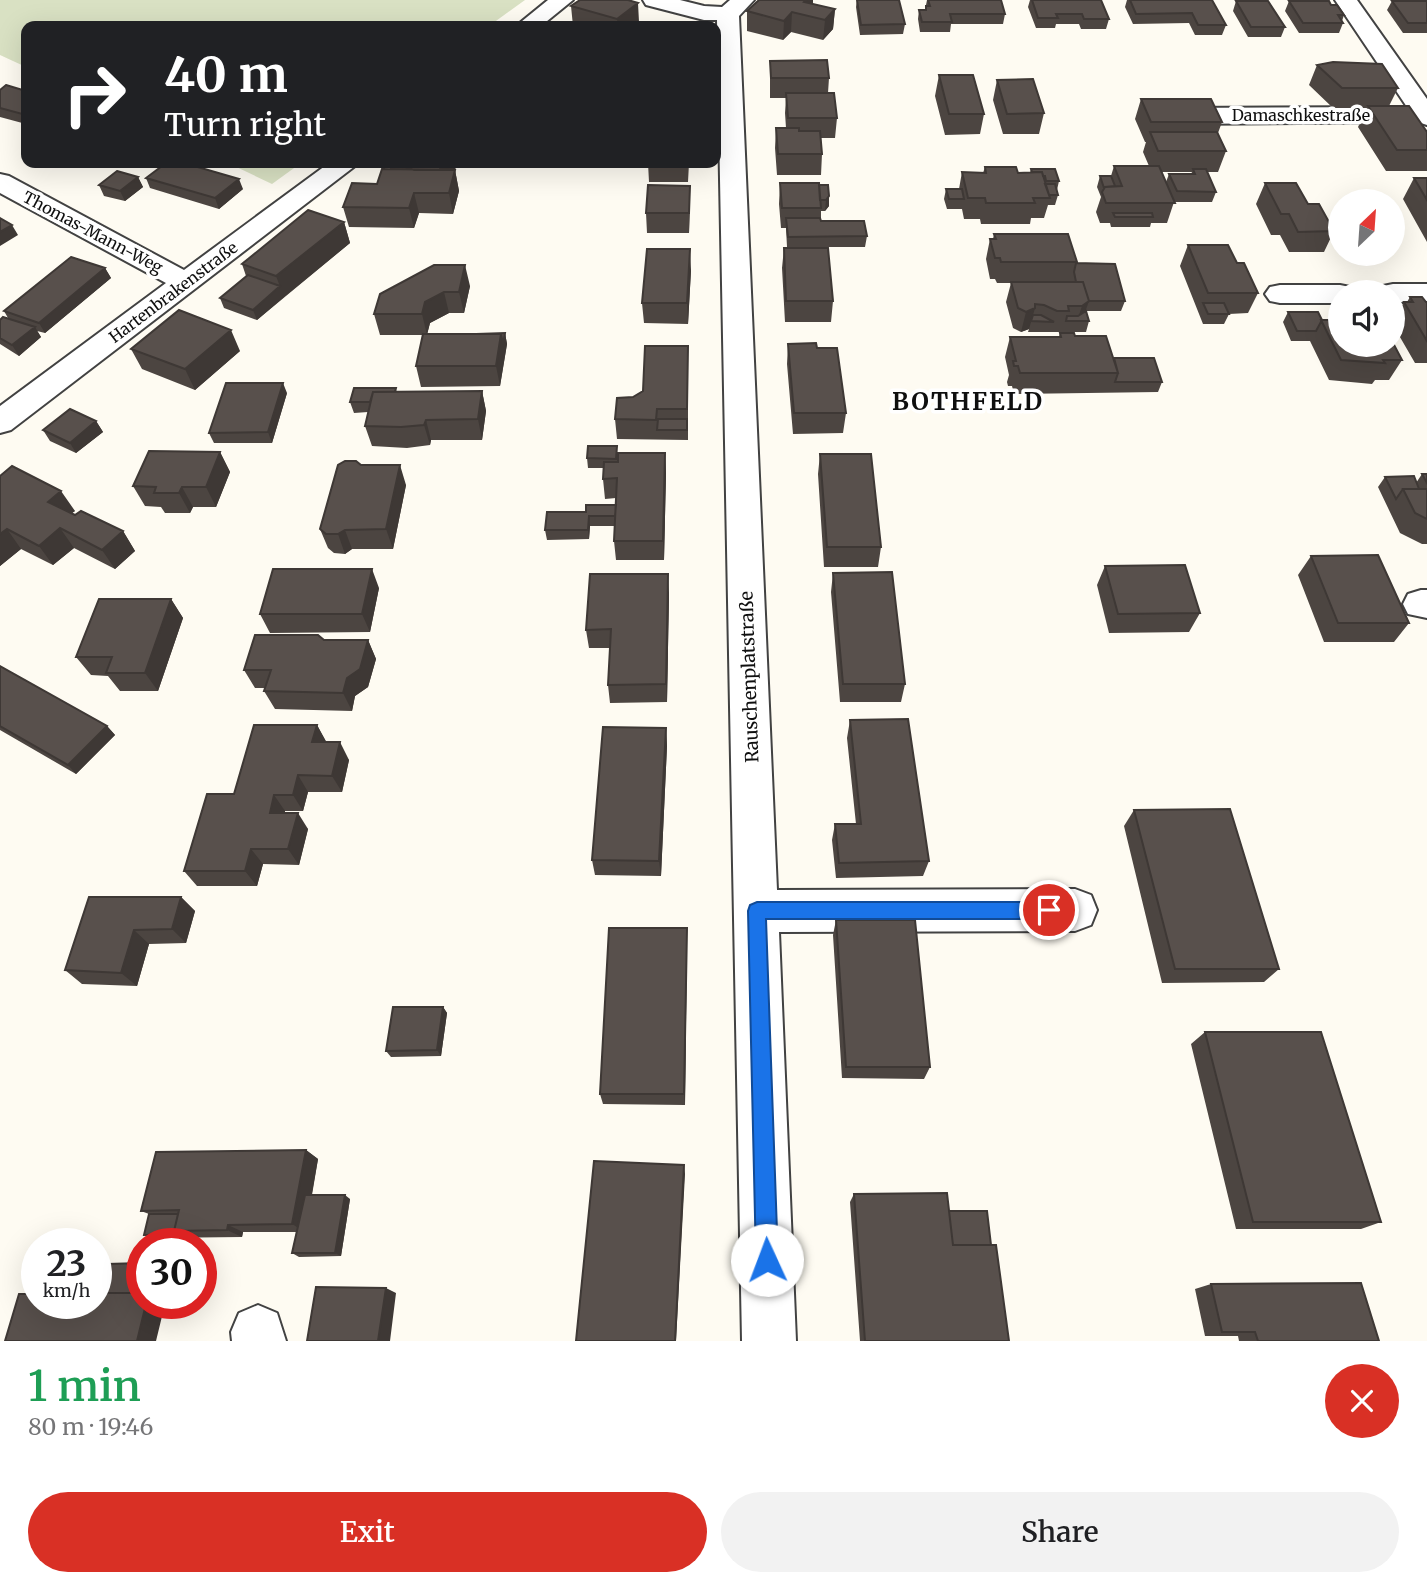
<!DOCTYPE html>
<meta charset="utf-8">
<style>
:root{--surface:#fff;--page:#f2f2f2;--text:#202124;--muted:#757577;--accent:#d93025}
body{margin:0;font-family:Merriweather,serif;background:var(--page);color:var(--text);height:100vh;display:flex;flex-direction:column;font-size:26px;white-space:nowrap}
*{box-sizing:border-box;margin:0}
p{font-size:23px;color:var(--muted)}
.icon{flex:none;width:38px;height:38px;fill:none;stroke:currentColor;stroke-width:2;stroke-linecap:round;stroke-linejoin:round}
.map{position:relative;height:1341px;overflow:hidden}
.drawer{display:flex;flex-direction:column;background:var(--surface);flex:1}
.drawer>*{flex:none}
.guide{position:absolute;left:21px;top:21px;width:700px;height:147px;border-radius:14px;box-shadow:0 7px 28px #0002;background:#202124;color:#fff;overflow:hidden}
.needle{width:46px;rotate:25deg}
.buttons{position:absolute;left:1328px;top:189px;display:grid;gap:14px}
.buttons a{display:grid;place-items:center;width:77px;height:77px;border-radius:50%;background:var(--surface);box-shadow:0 7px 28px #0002;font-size:35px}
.speed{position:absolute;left:21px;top:1228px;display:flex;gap:14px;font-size:35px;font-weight:700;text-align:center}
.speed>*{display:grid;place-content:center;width:91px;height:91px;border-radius:50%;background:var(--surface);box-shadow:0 7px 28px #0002;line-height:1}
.speed small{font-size:18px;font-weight:400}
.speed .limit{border:10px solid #d22;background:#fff;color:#111}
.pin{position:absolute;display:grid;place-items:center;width:60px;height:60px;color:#fff;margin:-30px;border:4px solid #fff;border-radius:50%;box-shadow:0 2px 7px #0007}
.me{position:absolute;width:77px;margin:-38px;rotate:358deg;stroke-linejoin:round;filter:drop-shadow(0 0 5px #0008)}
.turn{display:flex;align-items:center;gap:24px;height:147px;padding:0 28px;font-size:32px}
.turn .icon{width:91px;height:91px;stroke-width:2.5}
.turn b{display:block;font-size:49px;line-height:60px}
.round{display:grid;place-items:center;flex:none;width:74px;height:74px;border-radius:37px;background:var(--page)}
.head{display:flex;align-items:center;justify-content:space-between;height:119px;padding:0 28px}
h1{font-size:42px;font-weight:600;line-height:52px;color:#1e9e55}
.primary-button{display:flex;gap:14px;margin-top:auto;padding:14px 28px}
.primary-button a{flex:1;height:80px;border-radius:42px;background:var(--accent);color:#fff;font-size:28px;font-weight:600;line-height:80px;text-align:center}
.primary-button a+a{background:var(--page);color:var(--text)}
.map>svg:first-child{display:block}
</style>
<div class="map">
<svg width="1427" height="1341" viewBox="0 0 1427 1341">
<rect width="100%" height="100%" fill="#fefbf2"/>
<!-- cemetery -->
<path fill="#d9e1c3" d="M0 0H525L489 26H26V67L0 55Z
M228 163H301L272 184Z"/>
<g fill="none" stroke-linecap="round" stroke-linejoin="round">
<!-- minor casing -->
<g stroke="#424242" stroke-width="4">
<path id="minor" d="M548 0H573L541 26H516Z
M643 0H680L704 6 722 7 730 0H754L739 16 777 890 1075 889 1091 895 1097 910 1091 925 1075 931 779 932 796 1341H742L717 20H704L646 5Z
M1335 0H1357L1427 99V125L1418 122 1177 124 1168 121 1164 116 1168 111 1177 108 1407 107Z
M329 163H359L11 430 0 433V406L166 283 0 193V174L9 176 184 270Z
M1393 284H1427V302H1393V292H1379L1383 286Z
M1280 285H1340L1350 287 1354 292H1340V303H1280L1270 301 1265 294 1270 287Z
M1421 590H1427V618L1408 614 1403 604 1408 594Z
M258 1305 277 1313 286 1341H232L231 1332 239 1313Z"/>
</g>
<!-- minor -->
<use href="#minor" fill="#fff" fill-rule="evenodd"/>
</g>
<!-- wall -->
<path fill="#4c4541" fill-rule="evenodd" d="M759 0H813V4L835 9 833 29 823 40 791 32 783 40 747 31V11Z
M857 0H899L905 24 903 34 860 35 856 7Z
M927 0H1001L1005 14 1003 24H951L950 32H920L918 19 919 10H925Z
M1030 0H1101L1109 19 1106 29H1081L1079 24H1056L1055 28H1036L1028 7Z
M1127 0H1212L1226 25 1222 35H1195L1189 23 1133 24 1125 7Z
M1236 1 1285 27 1281 37H1248L1233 11Z
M1289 1 1331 5 1344 15 1342 21 1343 23 1339 33H1299L1285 11Z
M1392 1H1427V33H1403L1387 10Z
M571 6 639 22 634 26H573Z
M770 61 829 78 828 93 837 118 835 138H821L822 154 821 175H777L775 148 776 128H786L785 113 786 98H770Z
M1317 65 1398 88 1389 106 1427 132V171H1386L1358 127 1367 108H1333L1309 85Z
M939 75 984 114 980 134 945 135 935 96Z
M997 80 1044 113 1039 134H1003L993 100Z
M0 90 26 91V124L0 117Z
M1141 99 1222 122 1218 133 1226 151 1218 172H1207L1216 192 1212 202H1174L1167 223H1151L1150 227H1111L1110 223H1100L1096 212 1101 197 1097 187 1100 176H1111L1114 166H1149L1143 152 1146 142H1145L1135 119ZM1162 172H1192L1191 174H1169L1166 182Z
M114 163H139L133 168Z
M388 163H462L453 170H455L459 191 453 214 419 213 414 228 349 227 343 207 377 184 390 169Z
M648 163H689L688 182H649Z
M985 167 1018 173H1030L1031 169 1059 181 1057 190 1058 195 1055 205H1048L1044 218H1031L1030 224H981L980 219H964L962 209H947L944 199 946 189H959L962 172 983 173Z
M138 177 143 187 125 201 104 196 99 185Z
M146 178 243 189 219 209 150 188Z
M1414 178H1427V242L1403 199Z
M780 183 829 196V206L825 211H821V221L867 236 865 247H787L786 228H781L779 204Z
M1265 183 1308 204 1334 231 1324 252H1289L1280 235H1271L1256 204Z
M690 186 689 233H647L646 213Z
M344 222 350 243 257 320 224 308 220 298 246 276 242 264Z
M994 234 1077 262 1076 263 1125 301 1121 311H1086L1089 321 1086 332H1028L1029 329 1021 332 1013 328 1006 302 1011 283H997L995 279H990L986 259 990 239H993Z
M1188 245 1237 263 1258 293 1248 313 1229 314 1224 324H1203L1180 266Z
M784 248 833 301 831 322H785L782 268Z
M105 268 111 278 45 333 37 331 41 337 19 356 0 344V320L8 318 4 311Z
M691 270 688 324 644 323 642 303Z
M470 286 464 313H449L430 323 427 334 505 333 507 344 500 386 421 387 416 366 423 335H380L374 314 380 294Z
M1410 297 1427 302V363H1415L1393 325V320L1404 302H1407Z
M1288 312 1322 320H1340V319V345L1402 360 1389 380H1375L1372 384 1329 380 1310 341H1291L1283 322Z
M1060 333 1075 336 1114 358 1162 382 1158 392 1014 394 1012 386H1008L1007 382 1009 375 1005 357 1010 337H1059Z
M788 344 817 348 846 413 843 433 793 434 787 364Z
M131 349 240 351 195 390 142 369Z
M688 367V440L617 439 615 419 633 397Z
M482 391 486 411 482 440H431L430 445 407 448 372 446 365 426 368 412 354 413 350 402 397 392Z
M287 393 272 443H214L209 433Z
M96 421 103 432 76 453 50 441 43 430Z
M220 452 230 472 216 507H193L190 513H165L161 507 145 506 133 486Z
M665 453 666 473 664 560H616L614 541 615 526H590L589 539 547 540 545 530 586 512 616 505V498L605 499 603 479V468H588L587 458 618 454Z
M820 454 881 547 878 567H824L818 474Z
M361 465 406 485 393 549H352L345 554 334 553 328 548 320 529Z
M1422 474H1427V544H1422L1400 533 1378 487 1385 477 1416 483Z
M0 476 75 511 71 513 123 531 135 551 115 569 74 548 53 565 21 549 0 566Z
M1311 556 1409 623 1394 642H1324L1298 575Z
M1105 566 1200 613 1189 632 1109 633 1097 585Z
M833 573 905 684 901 702H840L831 592Z
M379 588 370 632 270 633 260 614Z
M669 593 667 702 610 703 608 685 610 648H589L586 630Z
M171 599 183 618 158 691H120L108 676 91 675 76 657Z
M324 640H368L376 659 368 687 355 696 352 711 275 709 264 691 265 688H255L244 670Z
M0 666 107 726 115 735 76 774 0 730Z
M850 720 929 861 923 876 836 878 832 840 835 824H856L847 738Z
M317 725 326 742 349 760 342 792H308L303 811H285V813L308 829 299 865 263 864 257 886H197L184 871 234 794Z
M666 728 667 746 661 876 595 875 592 860Z
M1134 810 1279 969 1264 982 1162 983 1124 826Z
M181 897 195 911 186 943 149 944 137 986 82 984 65 970Z
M836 920 930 1067 924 1079 842 1078 833 935Z
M687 928 685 1105 603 1104 600 1094Z
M443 1007 447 1013 441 1056 391 1057 386 1051Z
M1205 1032 1381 1222 1361 1229H1236L1191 1044Z
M306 1150 318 1159 312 1195 350 1199 341 1256 299 1257 292 1253 297 1232H243L242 1237 153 1238 144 1235 149 1214 141 1211Z
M854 1194 949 1211 991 1245 1009 1341H860L850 1202Z
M1211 1284 1379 1341H1239L1238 1336H1205L1195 1289Z"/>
<!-- shaded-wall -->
<path fill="#3e3835" d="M806 0H813L812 13 804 2Z
M638 3 639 22 634 26H618L617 19Z
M835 9 833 29 823 40 825 20Z
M792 12 791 32 783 40 784 21Z
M130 163H139L133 168Z
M448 163H462L435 186 432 175Z
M455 170 459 191 453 214 449 193Z
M138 177 143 187 125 201 120 191Z
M239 179 243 189 219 209 215 198Z
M690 186V206L689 233V213Z
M414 193 419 213 414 228 409 208Z
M829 196V206L825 211 826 200Z
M344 222 350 243 284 297 276 276Z
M12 225 18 235 0 246V232Z
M690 249 691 270 688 324 687 303Z
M465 265 470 286 464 313 459 292Z
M105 268 111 278 45 333 39 323Z
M280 286 284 297 257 320 253 310Z
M444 292 449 313 430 323 427 335 422 314 425 302Z
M1089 301 1082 321H1077L1082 306Z
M1035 308 1029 329 1021 332 1026 312Z
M35 327 41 337 19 356 12 345Z
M231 330 240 351 195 390 185 369Z
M505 333 507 344 500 386 496 366 501 334Z
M283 383 287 393 272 443 268 432Z
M482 391 486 411 482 440 478 419Z
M426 420 431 440 430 445 424 425Z
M96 421 103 432 76 453 70 443Z
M220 452 230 472 216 507 206 487Z
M665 453 666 473 664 560 663 541Z
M400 465 406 485 393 549 386 529Z
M182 487 193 507 190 513 179 493Z
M61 491 75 511 62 521 48 502Z
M589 516 590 526 589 539 588 530Z
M60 528 74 548 53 565 39 546Z
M7 529 21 549 0 566V534Z
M345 530 352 549 345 554 338 534Z
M123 531 135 551 115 569 102 550Z
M372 569 379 588 370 632 362 614Z
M668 574 669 593 667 702 666 684Z
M171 599 183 618 158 691 145 673Z
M368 640 376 659 368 687 355 696 352 711 343 693 347 678Z
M317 725 327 743 312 742Z
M107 726 115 735 76 774 68 765Z
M666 728 667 746 661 876 659 861Z
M340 742 349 760 342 792 332 776Z
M298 775 308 792 303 811 293 795Z
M274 795 285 811 281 830 270 813Z
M298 813 308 829 299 865 288 849Z
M251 849 263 864 257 886 245 871Z
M181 897 195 911 186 943 172 929Z
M687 928V942L685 1105 684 1094Z
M134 930 149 944 137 986 121 973Z
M443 1007 447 1013 441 1056 437 1050Z
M306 1150 318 1159 305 1232 292 1224Z
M684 1165 685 1174 676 1341H675Z
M345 1195 350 1199 341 1256 335 1253Z
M228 1225 243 1232 242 1237 227 1230Z
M386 1288 396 1293 390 1341H378Z
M146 1304H165L156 1341H137Z"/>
<!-- building -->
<path fill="#58504c" stroke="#3e3835" stroke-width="2" d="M580 0H628L638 3 617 19 571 6Z
M759 0H806L804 2 835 9 825 20 792 12 784 21 747 11Z
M857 0H899L905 24 861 25Z
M928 0H1001L1005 14H950L952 22H922L919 10H926V6H930Z
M1032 0H1101L1109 19H1084L1082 14H1056L1058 18H1038Z
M1130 0H1212L1226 25H1198L1192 13 1136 14Z
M1236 1H1268L1285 27H1251Z
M1289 1H1329L1331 5H1337L1344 15H1338L1343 23H1303Z
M1392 1H1427V23H1408Z
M827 60 829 78H771L770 61Z
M1333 62 1382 64 1398 88H1342L1317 65Z
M939 75H973L984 114H949Z
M1033 79 1044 113 1007 114 997 80Z
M6 85 26 91V115L0 108V90Z
M786 93H834L837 118H788Z
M1141 99H1211L1222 122H1151Z
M1368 106H1409L1427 132V150H1397Z
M776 128H799V131H820L822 154H778Z
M1150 132H1217L1226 151H1158Z
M166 163H184L239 179 215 198 146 178Z
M394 163H448L439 170H414Z
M1114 166H1159L1175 203H1106L1102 192 1105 187 1122 186Z
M985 167H1016L1018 173 1042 172 1050 198H1033L1035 203H986L985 198H968L962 172 986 173Z
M382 169 455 170 449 193H414L409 208 343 207 352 183 377 184Z
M1031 169H1055L1059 181H1046L1045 176H1043L1042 172H1032Z
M1193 169H1206L1216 192 1177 191 1169 174H1195Z
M117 171 138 177 120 191 99 185Z
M1100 176H1111L1115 186 1105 187 1104 188Z
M1414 178H1427V200Z
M780 183H819L821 208H782Z
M1265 183H1296L1308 204H1319L1334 231 1298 232 1289 214H1281Z
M1045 184H1055L1058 195H1049Z
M648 185 690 186 689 213H646Z
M819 185H828L829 196 826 200H820Z
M946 189H962L964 199H949Z
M308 210 344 222 276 276 242 264Z
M1113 213H1152L1153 217H1115Z
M0 218 12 225 0 232Z
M786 218H820L821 221H864L867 236 788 237Z
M994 234H1068L1077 262H1001L1000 258H995L990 239H996Z
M1188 245H1228L1237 263H1244L1258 293H1208Z
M784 248H828L833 301H786Z
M647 249H690L687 303H642Z
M71 257 105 268 39 323 4 311Z
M1076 263 1115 264 1125 301H1089L1083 282H1076L1074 272Z
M434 265H465L459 292H444L425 302 422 314H374L380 294Z
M248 275 280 286 253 310 220 298Z
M1011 282H1083L1089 301 1082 306H1068L1069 311H1057L1044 305 1035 304V308L1026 312 1018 308Z
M1410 297H1422L1426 302H1427V341L1404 302H1413Z
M1203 303H1224L1229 314H1208Z
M179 310 231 330 185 369 131 349Z
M1086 311 1089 321H1066L1067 316H1078Z
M1288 312H1318L1322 320 1316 331H1297Z
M1033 315H1041L1054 322 1031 321Z
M3 317 35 327 12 345 0 338V320Z
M1321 320H1340V345H1393V343L1402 360H1383L1385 363 1341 360Z
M505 333 503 344 501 334H476Z
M1060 333H1074L1075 336H1106L1118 373H1020L1018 366H1014L1013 361H1016L1010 337H1061Z
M423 334H501L496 366H416Z
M816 343 817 348H837L846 413H794L788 344Z
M645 346H688L687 409H657L656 420 615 419 617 398 633 397 643 391Z
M1114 358H1154L1162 382H1115L1118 373Z
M226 383H283L268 432 209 433Z
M354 388H396L395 392H373L370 402H350Z
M482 391 478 419 426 420 424 425 401 427 365 426 373 392Z
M70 409 96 421 70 443 43 430Z
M658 419H687V430H657Z
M588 446H617L616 459 587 458Z
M149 451 220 452 206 487H182L179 493H154L156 487 133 486Z
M618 453H665L663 541H614L617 478 603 479 604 462H618Z
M820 454H871L881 547H827Z
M345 461H356L361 465H400L386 529 345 530 338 534H326L320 529 338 465Z
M12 466 61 491 48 502 75 515 81 511 123 531 102 550 60 528 39 546 7 529 0 534V476Z
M1422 474H1427V483Z
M1414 476 1419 489H1403L1396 499 1385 477Z
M1403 489H1427V519L1415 513Z
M586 505H616L615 516H589L588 530H545L547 512H586Z
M1378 555 1409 623H1338L1311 556Z
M1185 565 1200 613 1118 614 1105 566Z
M273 569H372L362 614H260Z
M892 572 905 684H843L833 573Z
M590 574H668L666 684 608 685 611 629 586 630Z
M99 599H171L145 673H106L112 657H76Z
M255 635H318L324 640H368L360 669 347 678 343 693 264 691 271 670H244Z
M0 666 107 726 68 765 0 726Z
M908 719 929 861 839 863 835 824H861L850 720Z
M254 725H317L312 742H340L332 776 298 775 293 795H274L270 813H298L288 849H251L245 871H184L207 794H234Z
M603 727 666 728 659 861 592 860Z
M1230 809 1279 969H1175L1134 810Z
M89 897H181L172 929 134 930 121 973 65 970Z
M836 920H915L930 1067H846Z
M609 928H687L684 1094H600Z
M393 1007H443L437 1050 386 1051Z
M1205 1032H1321L1381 1222H1253Z
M306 1150 292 1224 228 1225 227 1230 174 1231 179 1210 141 1211 156 1152Z
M594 1161 684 1165 675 1341H576Z
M947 1193 953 1245H996L1009 1341H865L854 1194Z
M305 1195H345L335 1253H292Z
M949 1211H987L991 1245H953Z
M149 1214H178L174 1231 182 1234 144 1235Z
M142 1263V1293H100L107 1264Z
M1361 1283 1379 1341H1258L1255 1332H1222L1211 1284Z
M316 1287 386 1288 378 1341H307Z
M96 1293H142V1304H146L137 1341H5L19 1294H37V1304H96Z"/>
<!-- route -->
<path fill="#1a73e8" stroke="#114b97" stroke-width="2" d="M757 902H1049L1055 904 1058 910 1055 916 1049 919H766L778 1260 775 1268 767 1271 759 1268 756 1260 748 911 750 905Z"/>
<g text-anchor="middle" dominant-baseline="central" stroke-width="7" stroke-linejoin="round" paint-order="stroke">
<!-- far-street labels -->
<g font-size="16" fill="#0f0f0f" stroke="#fff">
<text x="1301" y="115">Damaschkestraße</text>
<text transform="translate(93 232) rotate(28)">Thomas-Mann-Weg</text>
<text transform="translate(173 292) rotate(-37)">Hartenbrakenstraße</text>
</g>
<!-- street labels -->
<g font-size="18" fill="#0f0f0f" stroke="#fff">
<text transform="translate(749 677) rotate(-92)">Rauschenplatstraße</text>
</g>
<!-- district labels -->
<g font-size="24" font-weight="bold" letter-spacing="2" fill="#0f0f0f" stroke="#fff">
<text x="968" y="401">BOTHFELD</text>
</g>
</g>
</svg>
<div class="buttons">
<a><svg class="needle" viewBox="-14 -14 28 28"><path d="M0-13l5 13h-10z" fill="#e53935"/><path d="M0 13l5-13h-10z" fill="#757577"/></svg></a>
<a><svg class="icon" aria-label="sound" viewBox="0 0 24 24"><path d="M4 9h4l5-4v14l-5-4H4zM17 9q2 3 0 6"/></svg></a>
</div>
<div class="speed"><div>23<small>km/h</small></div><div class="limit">30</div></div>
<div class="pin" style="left:1049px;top:910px;background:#d93025"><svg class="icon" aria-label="arrive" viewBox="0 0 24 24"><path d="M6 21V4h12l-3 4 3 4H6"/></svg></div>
<svg class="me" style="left:767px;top:1260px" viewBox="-20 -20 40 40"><circle r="19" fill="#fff"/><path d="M0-13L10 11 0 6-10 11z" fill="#1a73e8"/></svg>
<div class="guide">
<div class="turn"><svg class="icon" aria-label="right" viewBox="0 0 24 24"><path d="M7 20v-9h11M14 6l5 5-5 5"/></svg><div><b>40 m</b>Turn right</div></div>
</div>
</div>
<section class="drawer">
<div class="head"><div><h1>1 min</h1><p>80 m · 19:46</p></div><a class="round" style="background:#d93025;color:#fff"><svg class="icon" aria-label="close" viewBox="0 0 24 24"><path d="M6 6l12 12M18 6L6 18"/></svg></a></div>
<div class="primary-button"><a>Exit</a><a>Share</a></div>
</section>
